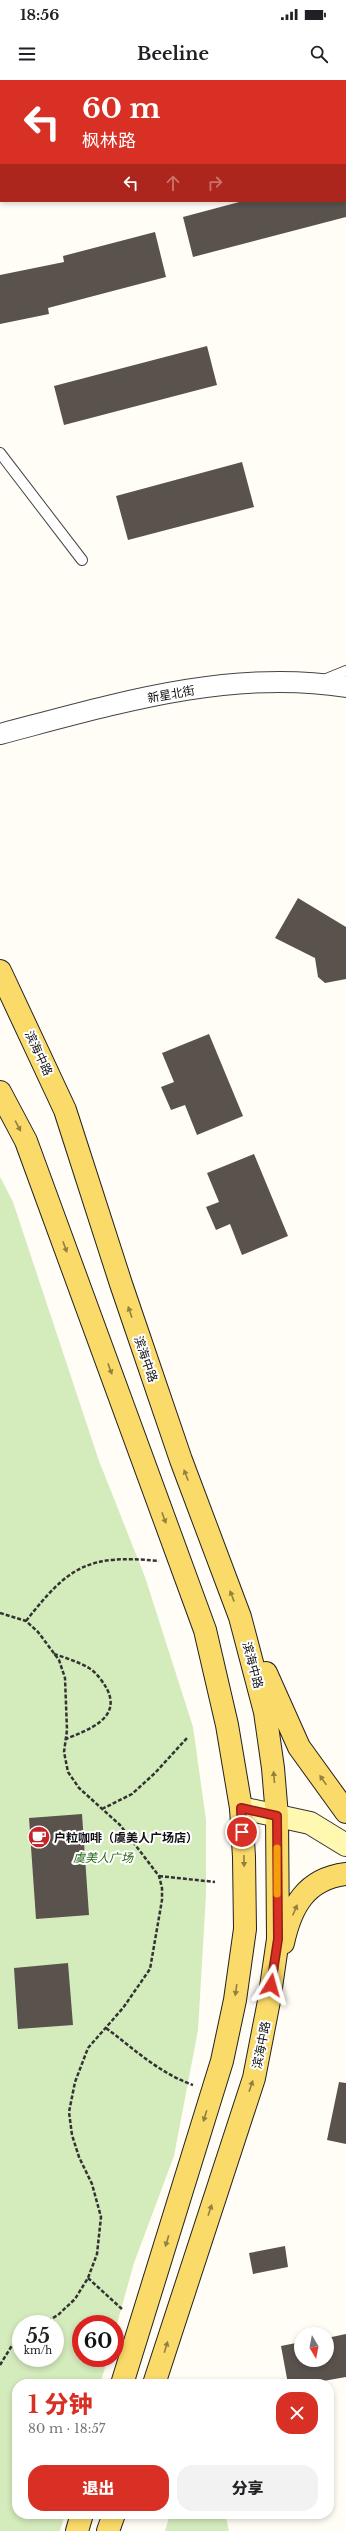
<!DOCTYPE html>
<html lang="zh">
<meta charset="utf-8">
<style>
:root{--surface:#fff;--page:#f2f2f2;--text:#202124;--muted:#757577;--accent:#d93025}
body{margin:0;font-family:"Libre Baskerville","Noto Sans SC",serif;background:var(--page);color:var(--text);height:100vh;display:flex;flex-direction:column;font-size:15px;white-space:nowrap}
*{box-sizing:border-box;margin:0}
p{font-size:13px;color:var(--muted)}
.icon{flex:none;width:22px;height:22px;fill:none;stroke:currentColor;stroke-width:2;stroke-linecap:round;stroke-linejoin:round}
.map{position:relative;flex:1;overflow:hidden}
.details{position:absolute;left:12px;top:2299px;width:322px;height:140px;display:flex;flex-direction:column;background:var(--surface);border-radius:16px;box-shadow:0 2px 6px #0003}
.details>*{flex:none}
.top-card{position:absolute;left:0px;top:0px;width:346px;height:122px;box-shadow:0 2px 6px #0003;background:#d93025;color:#fff;overflow:hidden}
.needle{width:26px;rotate:170deg}
.fabs{position:absolute;left:294px;top:2247px;display:grid;gap:8px}
.fabs a{display:grid;place-items:center;width:40px;height:40px;border-radius:50%;background:var(--surface);box-shadow:0 2px 6px #0003;font-size:20px}
.speed{position:absolute;left:12px;top:2235px;display:flex;gap:8px;font-size:20px;font-weight:700;text-align:center}
.speed>*{display:grid;place-content:center;width:52px;height:52px;border-radius:50%;background:var(--surface);box-shadow:0 2px 6px #0003;line-height:1}
.speed small{font-size:10px;font-weight:400}
.speed .limit{border:6px solid #d22;background:#fff;color:#111}
.pin{position:absolute;display:grid;place-items:center;width:34px;height:34px;color:#fff;margin:-17px;border:2px solid #fff;border-radius:50%;box-shadow:0 1px 4px #0007}
.me{position:absolute;width:44px;margin:-22px;rotate:8deg;stroke-linejoin:round;filter:drop-shadow(0 0 3px #0008)}
.turn{display:flex;align-items:center;gap:14px;height:84px;padding:0 16px;font-size:18px}
.turn .icon{width:52px;height:52px;stroke-width:2.5}
.turn b{display:block;font-size:28px;line-height:34px}
.lanes{display:flex;align-items:center;height:38px;padding:0 16px;background:#0003;justify-content:center;gap:20px;direction:ltr}
.lanes .off{opacity:.35}
.round{display:grid;place-items:center;flex:none;width:42px;height:42px;border-radius:16px;background:var(--page)}
.headline{display:flex;align-items:center;justify-content:space-between;height:68px;padding:0 16px}
h1{font-size:24px;font-weight:800;line-height:30px;color:var(--accent)}
.cta{display:flex;gap:8px;margin-top:auto;padding:8px 16px}
.cta a{flex:1;height:46px;border-radius:16px;background:var(--accent);color:#fff;font-size:16px;font-weight:800;line-height:46px;text-align:center}
.cta a+a{background:var(--page);color:var(--text)}
.status{display:flex;justify-content:space-between;align-items:center;height:28px;padding:0 20px;background:var(--surface);direction:ltr}
.status svg{height:11px;fill:currentColor}
header{display:flex;justify-content:space-between;align-items:center;height:52px;padding:0 16px;background:var(--surface);font-size:18px;font-weight:800}
.map>svg:first-child{display:block}
</style>
<div class="status"><b>18:56</b><svg viewBox="0 0 49 12"><path d="M0 12V9h3v3zM5 12V6h3v6zM10 12V3h3v9zM15 12V0h3v12zM26 1h20v11H26zM47 4h2v5h-2z"/></svg></div>
<header><svg class="icon" aria-label="menu" viewBox="0 0 24 24"><path d="M4 6h16M4 12h16M4 18h16"/></svg>Beeline<svg class="icon" aria-label="search" viewBox="0 0 24 24"><circle cx="10" cy="10" r="6"/><path d="M15 15l6 6"/></svg></header>
<div class="map">
<svg width="346" height="2451" viewBox="0 0 346 2451">
<rect width="100%" height="100%" fill="#fffdf5"/>
<!-- green -->
<path fill="#d4ebbc" fill-rule="evenodd" d="M0 1097 13 1122 99 1381 145 1497 193 1647 206 1740V1815L198 1950 174 2076 134 2183 115 2251V2244H81V2278H108L100 2304H17V2434H65L60 2451H0ZM21 2244H55V2278H21Z
M170 2434H225L229 2451H165Z"/>
<!-- building -->
<path fill="#5a524d" d="M243 121H346V137L193 177 183 137Z
M155 152 166 197 48 228 49 234 0 244V195L64 182 63 176Z
M207 266 217 305 64 345 54 306Z
M242 382 254 427 128 460 116 416Z
M298 818 346 847V899L325 903 318 897 315 878 275 858Z
M209 954 243 1036 197 1055 185 1025 171 1030 161 1007 174 1002 162 973Z
M254 1074 288 1156 242 1175 230 1144 216 1150 206 1127 219 1122 207 1093Z
M82 1734 89 1835 36 1839 29 1738Z
M68 1883 73 1945 18 1949 14 1888Z
M339 2002 346 2003V2064L327 2060Z
M285 2166 288 2187 253 2194 249 2173Z
M346 2254V2297L306 2304H288L281 2266 301 2262V2280H327V2258Z"/>
<g fill="none" stroke-linecap="round" stroke-linejoin="round">
<!-- lane casing -->
<g stroke="#444" stroke-width="12">
<path id="lane" d="M0 373 82 480
M324 600 346 591"/>
</g>
<!-- street casing -->
<g stroke="#444" stroke-width="22">
<path id="street" d="M0 654C111 625 230 588 346 607"/>
</g>
<!-- secondary casing -->
<g stroke="#333" stroke-width="24">
<path id="secondary" d="M241 1728 310 1743 346 1765"/>
</g>
<!-- primary casing -->
<g stroke="#222" stroke-width="24">
<path id="primary" d="M0 891 65 1030 121 1204 181 1380 240 1537 265 1632 273 1688 277 1736 278 1859 269 1921 254 1998 154 2304
M0 1012 26 1061 205 1550 227 1645 241 1728 244 1777 245 1849 235 1920 222 1981 122 2304
M266 1593 299 1667 346 1732
M283 1863C291 1826 306 1799 346 1794
M77 2451 82 2434
M108 2451 114 2434"/>
</g>
<!-- path -->
<path stroke="#333" stroke-width="2.5" stroke-dasharray="4 2" stroke-linecap="butt" d="M0 1533 26 1541 38 1552 59 1580 65 1598 67 1650 64 1672 68 1692 79 1708 120 1745 159 1796 162 1808V1820L150 1889 123 1928 88 1968 75 2002 69 2032 72 2055 79 2077 92 2104 101 2137 97 2174 88 2198 75 2219 58 2235 42 2244
M26 1541C69 1486 88 1474 159 1481
M54 1574C66 1578 79 1582 89 1588 97 1593 103 1602 107 1609 122 1639 87 1650 66 1659
M102 1729 132 1714 155 1693 187 1658
M159 1796 215 1802
M106 1948C134 1969 159 1993 193 2005
M88 2198 123 2230
M0 2285 11 2267 21 2259"/>
<!-- lane -->
<use href="#lane" stroke="#fff" stroke-width="10"/>
<!-- street -->
<use href="#street" stroke="#fff" stroke-width="20"/>
<!-- secondary -->
<use href="#secondary" stroke="#fff8b0" stroke-width="22"/>
<!-- primary -->
<use href="#primary" stroke="#fada69" stroke-width="22"/>
</g>
<!-- one-way arrows -->
<defs><path id="oneway-solid" d="M-6-.8H1V-3.2L6.5 0L1 3.2V.8H-6Z"/></defs>
<g fill="#918041">
<use href="#oneway-solid" transform="translate(18 1046) rotate(62)"/>
<use href="#oneway-solid" transform="translate(65 1167) rotate(70)"/>
<use href="#oneway-solid" transform="translate(130 1232) rotate(-109)"/>
<use href="#oneway-solid" transform="translate(110 1289) rotate(70)"/>
<use href="#oneway-solid" transform="translate(186 1395) rotate(-111)"/>
<use href="#oneway-solid" transform="translate(164 1438) rotate(70)"/>
<use href="#oneway-solid" transform="translate(232 1516) rotate(-111)"/>
<use href="#oneway-solid" transform="translate(274 1697) rotate(-95)"/>
<use href="#oneway-solid" transform="translate(323 1700) rotate(-125)"/>
<use href="#oneway-solid" transform="translate(244 1781) rotate(89)"/>
<use href="#oneway-solid" transform="translate(295 1830) rotate(-67)"/>
<use href="#oneway-solid" transform="translate(236 1910) rotate(98)"/>
<use href="#oneway-solid" transform="translate(251 2006) rotate(-71)"/>
<use href="#oneway-solid" transform="translate(205 2036) rotate(107)"/>
<use href="#oneway-solid" transform="translate(210 2130) rotate(-71)"/>
<use href="#oneway-solid" transform="translate(167 2161) rotate(107)"/>
<use href="#oneway-solid" transform="translate(166 2267) rotate(-73)"/>
</g>
<g fill="none" stroke-linecap="round" stroke-linejoin="round">
<!-- route casing -->
<g stroke="#8d1f18" stroke-width="10">
<path id="route" d="M242 1752 241 1728 277 1736 278 1859 271 1905"/>
</g>
<!-- route -->
<use href="#route" stroke="#d93025" stroke-width="7"/>
<!-- slow -->
<path stroke="#f59e0b" stroke-width="7" d="M277 1768V1814"/>
</g>
<!-- icons -->
<defs>
<g id="cafe-disc" transform="scale(1.15)"><circle r="9.5" fill="#c52529" stroke="#fff"/><path d="M-5.5-4.5H6V0H3Q3 3.5 0 3.5H-2.5Q-5.5 3.5-5.5 0ZM3-3.2v2h1.7v-2ZM-6 4.5H4V6H-6Z" fill="#fff"/></g>
</defs>
<g fill-rule="evenodd">
<use href="#cafe-disc" x="39" y="1757"/>
</g>
<g text-anchor="middle" dominant-baseline="central" stroke-width="4" stroke-linejoin="round" paint-order="stroke">
<!-- street labels -->
<g font-size="12" fill="#111" stroke="#fff">
<text transform="translate(171 614) rotate(-10)">新星北街</text>
<text transform="translate(39 973) rotate(65)">滨海中路</text>
<text transform="translate(146 1279) rotate(71)">滨海中路</text>
<text transform="translate(253 1585) rotate(75)">滨海中路</text>
<text transform="translate(261 1965) rotate(-79)">滨海中路</text>
</g>
<!-- poi labels -->
<g font-size="12" font-weight="bold" fill="#111" stroke="#fff" text-anchor="start">
<text x="54" y="1757">户粒咖啡（虞美人广场店）</text>
</g>
<!-- park labels -->
<g font-size="12" font-style="italic" fill="#2d6b1e" stroke="#fff">
<text x="103" y="1777">虞美人广场</text>
</g>
</g>
</svg>
<div class="fabs">
<a><svg class="needle" viewBox="-14 -14 28 28"><path d="M0-13l5 13h-10z" fill="#e53935"/><path d="M0 13l5-13h-10z" fill="#757577"/></svg></a>
</div>
<div class="speed"><div>55<small>km/h</small></div><div class="limit">60</div></div>
<div class="pin" style="left:242px;top:1752px;background:#d93025"><svg class="icon" aria-label="arrive" viewBox="0 0 24 24"><path d="M6 21V4h12l-3 4 3 4H6"/></svg></div>
<svg class="me" style="left:271px;top:1905px" viewBox="-20 -20 40 40"><path d="M0-17L14 15 0 8-14 15z" fill="#d93025" stroke="#fff" stroke-width="4"/></svg>
<div class="top-card">
<div class="turn"><svg class="icon" aria-label="left" viewBox="0 0 24 24"><path d="M17 20v-9H6M10 6l-5 5 5 5"/></svg><div><b>60 m</b>枫林路</div></div>
<div class="lanes"><svg class="icon" aria-label="left" viewBox="0 0 24 24"><path d="M17 20v-9H6M10 6l-5 5 5 5"/></svg><svg class="icon off" aria-label="ahead" viewBox="0 0 24 24"><path d="M12 20V5M6 11l6-6 6 6"/></svg><svg class="icon off" aria-label="right" viewBox="0 0 24 24"><path d="M7 20v-9h11M14 6l5 5-5 5"/></svg></div>
</div>
<section class="details">
<div class="headline"><div><h1>1 分钟</h1><p>80 m · 18:57</p></div><a class="round" style="background:#d93025;color:#fff"><svg class="icon" aria-label="close" viewBox="0 0 24 24"><path d="M6 6l12 12M18 6L6 18"/></svg></a></div>
<div class="cta"><a>退出</a><a>分享</a></div>
</section>
</div>
